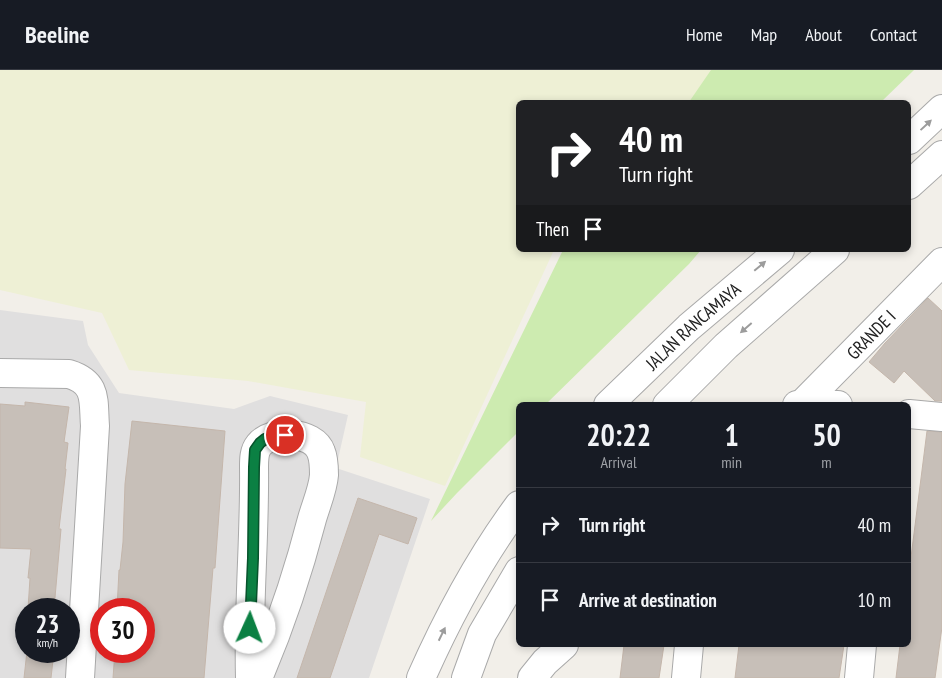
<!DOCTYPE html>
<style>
:root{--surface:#171b24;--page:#242831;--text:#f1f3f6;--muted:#9ea1a6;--line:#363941}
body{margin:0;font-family:"PT Sans Narrow",sans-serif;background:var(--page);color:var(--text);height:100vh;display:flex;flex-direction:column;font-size:19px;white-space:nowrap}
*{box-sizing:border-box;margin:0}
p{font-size:16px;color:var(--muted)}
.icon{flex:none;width:28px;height:28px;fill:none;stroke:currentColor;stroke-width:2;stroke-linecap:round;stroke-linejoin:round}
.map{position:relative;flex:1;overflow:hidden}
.drawer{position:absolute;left:516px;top:332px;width:395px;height:245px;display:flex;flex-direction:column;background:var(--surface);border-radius:8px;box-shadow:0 2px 8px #0003}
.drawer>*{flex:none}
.guide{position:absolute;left:516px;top:30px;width:395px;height:152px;border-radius:8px;box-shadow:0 2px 8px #0003;background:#202124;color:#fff;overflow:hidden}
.speed{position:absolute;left:15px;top:528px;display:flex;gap:10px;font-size:25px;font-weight:700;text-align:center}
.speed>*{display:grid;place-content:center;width:65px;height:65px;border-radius:50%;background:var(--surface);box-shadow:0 2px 8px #0003;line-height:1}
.speed small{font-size:12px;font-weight:400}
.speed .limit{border:8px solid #d22;background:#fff;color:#111}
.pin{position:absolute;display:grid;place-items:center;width:42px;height:42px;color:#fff;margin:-21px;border:2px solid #fff;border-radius:50%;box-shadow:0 1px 5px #0007}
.me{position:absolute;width:55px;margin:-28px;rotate:2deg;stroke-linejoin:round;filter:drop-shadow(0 0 4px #0008)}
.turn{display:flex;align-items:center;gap:18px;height:105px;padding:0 20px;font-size:22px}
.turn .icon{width:65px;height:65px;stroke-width:2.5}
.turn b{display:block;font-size:35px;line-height:42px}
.then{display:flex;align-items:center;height:48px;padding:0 20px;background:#0003;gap:10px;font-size:19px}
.eta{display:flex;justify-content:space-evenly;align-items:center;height:85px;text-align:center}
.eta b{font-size:30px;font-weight:700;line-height:35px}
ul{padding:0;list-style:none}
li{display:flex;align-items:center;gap:15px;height:75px;padding:0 20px;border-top:1px solid var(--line)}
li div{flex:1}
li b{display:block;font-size:19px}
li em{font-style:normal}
header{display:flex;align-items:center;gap:30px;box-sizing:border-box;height:70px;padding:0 25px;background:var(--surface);border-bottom:1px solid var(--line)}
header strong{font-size:24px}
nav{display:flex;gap:28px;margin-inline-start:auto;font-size:18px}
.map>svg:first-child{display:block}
</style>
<header>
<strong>Beeline</strong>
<nav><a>Home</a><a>Map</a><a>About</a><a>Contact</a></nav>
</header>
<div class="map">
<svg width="942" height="608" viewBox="0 0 942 608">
<rect width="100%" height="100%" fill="#f2efe9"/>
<!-- residential -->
<path fill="#e0dfdf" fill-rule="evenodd" d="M0 240 83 251 88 275 119 323 234 339 270 326 348 345 336 398 430 429 369 608H0ZM26 539H69V581H26ZM101 539H144V581H101Z"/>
<!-- farmland -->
<path fill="#eef0d5" d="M0 0H728L708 32H519V180H554L445 416 360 387 366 332 248 311 129 300 102 243 0 220Z"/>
<!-- grass -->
<path fill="#cdebb0" d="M711 0H914L881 32H689Z
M563 180H701L689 194 545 335H519V361L457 423 431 451Z"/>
<!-- building -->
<path fill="#c7bfb8" stroke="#c4b6ab" d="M928 228 942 241V331H935L904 301 894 313 869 292 885 273Z
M25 332 69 337 64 372 68 373 65 399H66L59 459H61L54 539H28L30 508H28L31 479 0 478V334L25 336Z
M132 351 225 361 215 498H213L204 608H113L115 581H144V539H117L119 500H120L123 472 125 414Z
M927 361 942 362V557L935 608H896L900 575H909V503Z
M358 428 417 448 408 474 379 464 330 608H297Z
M624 575H664L659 608H620Z
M739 575H844L839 608H735Z
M27 581H54L51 608H24Z"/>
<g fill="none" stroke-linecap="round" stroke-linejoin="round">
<!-- minor casing -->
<g stroke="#a9a9a9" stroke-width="30">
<g id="minor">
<path d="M909 70 942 39"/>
<path d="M909 115 942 85"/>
<path d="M0 303 69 304C98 313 93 331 95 356L80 608"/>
<path id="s1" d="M802 334 942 192"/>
<path id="s2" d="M608 335 689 257 780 180"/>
<path d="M667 335 726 276 835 180"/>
<path d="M797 335H838"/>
<path d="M909 344 942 347"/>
<path d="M250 608C248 537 255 467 254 397 254 389 254 381 259 375 271 359 314 361 321 382 324 389 324 398 324 405 323 419 316 435 312 449 298 503 280 557 258 608"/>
<path d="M421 608C448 547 479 489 519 435"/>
<path d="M466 608 482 564 519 501"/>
<path d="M532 608 545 592 564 575"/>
<path d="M686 608 689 575"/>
<path d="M859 608 862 575"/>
</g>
</g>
<!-- minor -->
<use href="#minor" stroke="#fff" stroke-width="28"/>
</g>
<!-- one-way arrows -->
<defs><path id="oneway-solid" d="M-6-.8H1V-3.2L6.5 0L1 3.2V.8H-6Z" transform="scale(1.25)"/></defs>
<g fill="#9c9c9c">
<use href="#oneway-solid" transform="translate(926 55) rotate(-43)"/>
<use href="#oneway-solid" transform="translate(760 196) rotate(-40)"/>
<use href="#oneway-solid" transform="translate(746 258) rotate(139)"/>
<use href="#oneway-solid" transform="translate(442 564) rotate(-64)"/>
</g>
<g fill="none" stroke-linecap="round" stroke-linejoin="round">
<!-- route casing -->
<g stroke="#07532c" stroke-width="12">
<path id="route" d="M250 558 253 488 254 397 255 380 260 373 265 369 285 365"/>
</g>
<!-- route -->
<use href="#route" stroke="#0b8043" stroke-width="9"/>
</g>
<g text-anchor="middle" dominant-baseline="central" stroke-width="4.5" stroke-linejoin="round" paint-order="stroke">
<!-- street labels -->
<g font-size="18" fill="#222" stroke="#fff">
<text stroke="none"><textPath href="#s2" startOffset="116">JALAN RANCAMAYA</textPath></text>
<text stroke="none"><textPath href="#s1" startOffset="98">GRANDE I</textPath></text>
</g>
</g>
</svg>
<div class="speed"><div>23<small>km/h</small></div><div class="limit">30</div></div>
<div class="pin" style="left:285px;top:365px;background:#d93025"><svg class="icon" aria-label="arrive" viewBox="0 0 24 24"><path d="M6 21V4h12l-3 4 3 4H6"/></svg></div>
<svg class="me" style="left:250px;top:558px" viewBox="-20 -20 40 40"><circle r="19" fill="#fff"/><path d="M0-13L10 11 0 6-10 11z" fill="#0b8043"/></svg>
<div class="guide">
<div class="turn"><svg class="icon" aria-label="right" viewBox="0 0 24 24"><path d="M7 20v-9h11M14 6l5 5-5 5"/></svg><div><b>40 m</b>Turn right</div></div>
<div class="then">Then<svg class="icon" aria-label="arrive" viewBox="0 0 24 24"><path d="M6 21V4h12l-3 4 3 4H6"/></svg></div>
</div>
<section class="drawer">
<div class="eta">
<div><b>20:22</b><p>Arrival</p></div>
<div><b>1</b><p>min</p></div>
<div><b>50</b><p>m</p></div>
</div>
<ul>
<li><svg class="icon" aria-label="right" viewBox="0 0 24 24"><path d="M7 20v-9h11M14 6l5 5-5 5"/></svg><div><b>Turn right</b></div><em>40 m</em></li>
<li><svg class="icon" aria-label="arrive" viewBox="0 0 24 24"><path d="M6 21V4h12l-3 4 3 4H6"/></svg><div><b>Arrive at destination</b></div><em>10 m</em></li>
</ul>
</section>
</div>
